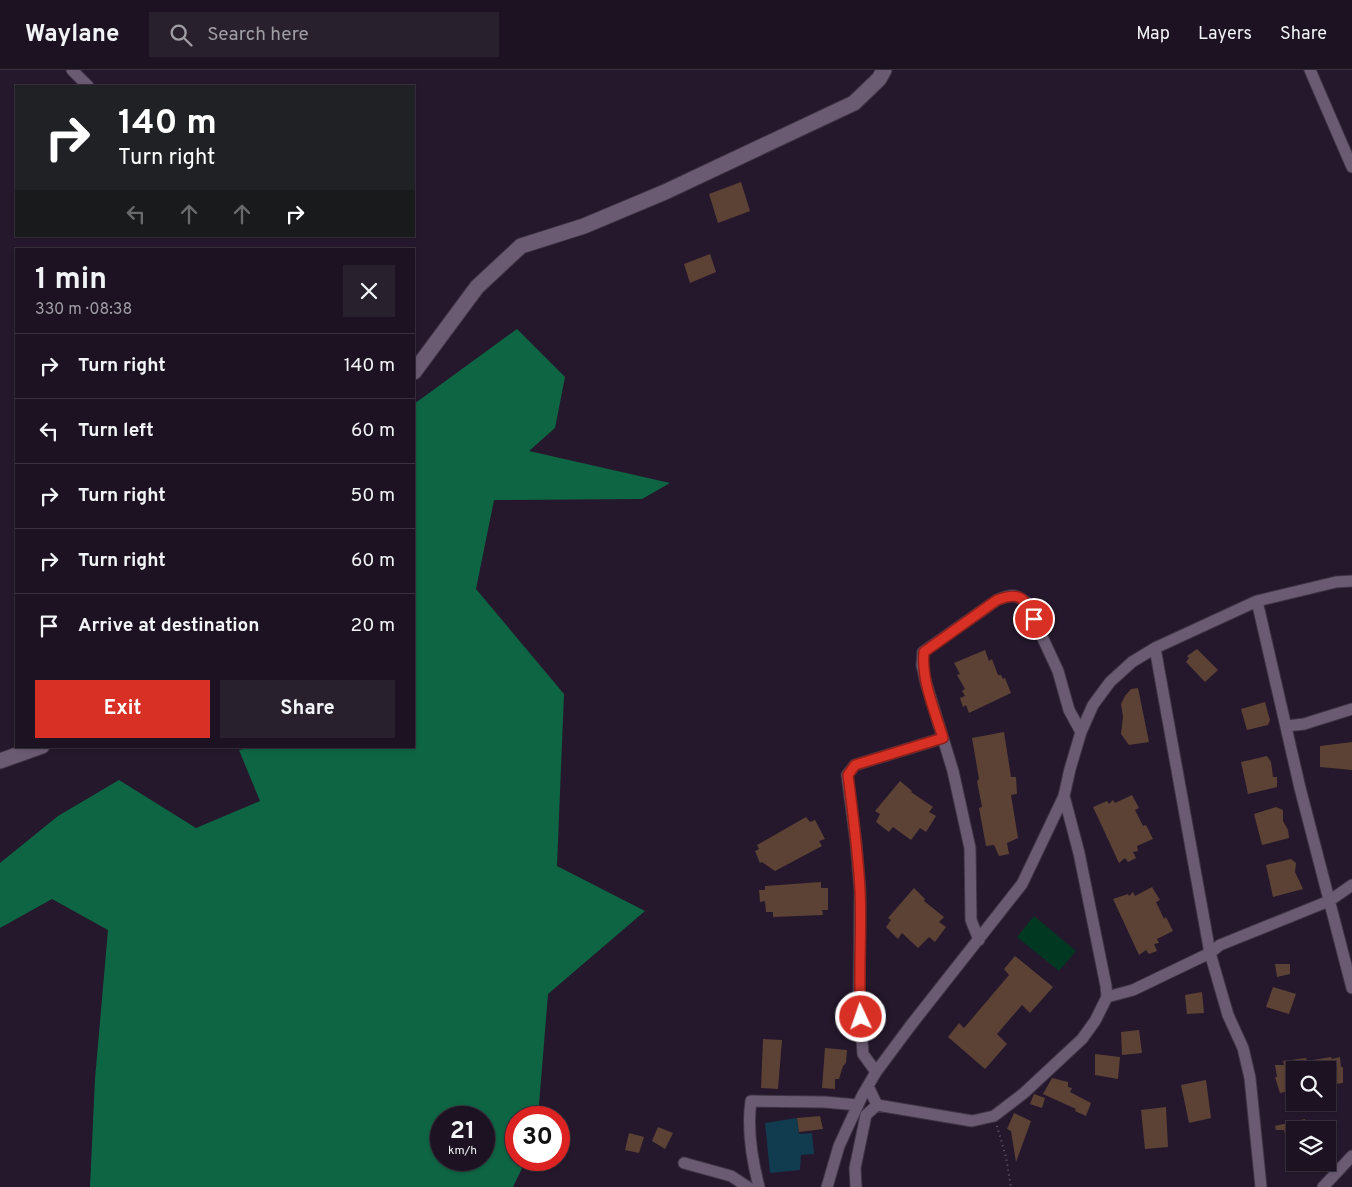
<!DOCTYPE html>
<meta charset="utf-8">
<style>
:root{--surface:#1c1221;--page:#29202e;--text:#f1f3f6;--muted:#a09ea5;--line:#3a323f;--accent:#d93025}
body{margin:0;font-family:Overpass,sans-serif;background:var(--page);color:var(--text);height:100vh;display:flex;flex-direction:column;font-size:19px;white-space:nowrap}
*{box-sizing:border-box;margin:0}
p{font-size:16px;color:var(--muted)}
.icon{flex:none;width:28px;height:28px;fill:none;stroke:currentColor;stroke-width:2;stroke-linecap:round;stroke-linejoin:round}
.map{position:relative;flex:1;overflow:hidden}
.side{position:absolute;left:15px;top:178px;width:400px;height:500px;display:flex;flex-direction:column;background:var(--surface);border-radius:0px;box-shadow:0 1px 4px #0004,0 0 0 1px var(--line)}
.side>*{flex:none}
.hud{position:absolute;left:15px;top:15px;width:400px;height:152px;border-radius:0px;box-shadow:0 1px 4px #0004,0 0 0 1px var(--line);background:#202124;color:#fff;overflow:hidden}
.tools{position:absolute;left:1286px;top:991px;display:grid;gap:10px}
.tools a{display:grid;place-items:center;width:50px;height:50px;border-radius:0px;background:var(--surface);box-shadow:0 1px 4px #0004,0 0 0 1px var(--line);font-size:25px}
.speed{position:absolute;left:430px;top:1036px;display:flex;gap:10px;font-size:25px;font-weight:700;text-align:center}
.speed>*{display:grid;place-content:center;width:65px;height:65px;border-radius:50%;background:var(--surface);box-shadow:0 1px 4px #0004,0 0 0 1px var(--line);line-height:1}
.speed small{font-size:12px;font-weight:400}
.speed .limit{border:8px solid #d22;background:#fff;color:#111}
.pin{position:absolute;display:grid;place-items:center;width:42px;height:42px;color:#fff;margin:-21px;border:2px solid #fff;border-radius:50%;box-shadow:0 1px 5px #0007}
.me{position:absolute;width:55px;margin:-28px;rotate:357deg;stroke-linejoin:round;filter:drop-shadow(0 0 4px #0008)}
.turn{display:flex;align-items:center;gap:18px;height:105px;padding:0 20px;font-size:22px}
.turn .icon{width:65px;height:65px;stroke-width:2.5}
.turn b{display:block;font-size:35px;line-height:42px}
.lanes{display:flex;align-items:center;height:48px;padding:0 20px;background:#0003;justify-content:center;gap:25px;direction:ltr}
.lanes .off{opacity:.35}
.round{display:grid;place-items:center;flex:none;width:52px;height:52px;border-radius:0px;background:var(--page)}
.head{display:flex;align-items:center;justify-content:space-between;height:85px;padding:0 20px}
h1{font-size:30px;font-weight:700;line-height:38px}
.cta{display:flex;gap:10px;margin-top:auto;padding:10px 20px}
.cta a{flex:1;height:58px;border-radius:0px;background:var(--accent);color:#fff;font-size:20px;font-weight:700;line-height:58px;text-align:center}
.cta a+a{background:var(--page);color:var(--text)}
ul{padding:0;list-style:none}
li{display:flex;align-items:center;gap:15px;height:65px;padding:0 20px;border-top:1px solid var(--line)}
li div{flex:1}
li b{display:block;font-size:19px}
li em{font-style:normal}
header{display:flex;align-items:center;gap:30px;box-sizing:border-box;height:70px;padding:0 25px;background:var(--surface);border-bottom:1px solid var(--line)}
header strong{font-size:24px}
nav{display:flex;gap:28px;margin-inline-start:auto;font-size:18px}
.search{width:350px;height:45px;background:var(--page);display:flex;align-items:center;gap:12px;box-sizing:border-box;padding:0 18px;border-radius:0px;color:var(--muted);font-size:19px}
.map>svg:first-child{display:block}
</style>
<header>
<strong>Waylane</strong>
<div class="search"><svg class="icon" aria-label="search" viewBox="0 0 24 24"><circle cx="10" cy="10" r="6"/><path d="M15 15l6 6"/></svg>Search here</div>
<nav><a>Map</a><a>Layers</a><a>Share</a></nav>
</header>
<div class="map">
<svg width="1352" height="1117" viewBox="0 0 1352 1117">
<rect width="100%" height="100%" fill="#25182c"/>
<!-- green -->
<path fill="#003822" d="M1034 846 1076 881 1059 901 1017 867Z"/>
<!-- forest -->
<path fill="#0e6543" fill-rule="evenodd" d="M517 259 565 307 555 358 529 381 670 413 642 429 494 430 476 519 564 624 557 796 645 841 548 924 538 1047 516 1048V1090H526L513 1117H90L95 1009 108 860 52 829 0 858V793L58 746 119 710 196 758 260 731 239 680 256 676H414V334ZM441 1048H484V1090H441Z"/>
<!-- water -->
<path fill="#113b4f" d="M797 1048 799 1064 812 1063 814 1084 801 1085 800 1100 770 1103 765 1053Z"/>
<!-- building -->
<path fill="#5c4235" d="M741 112 750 141 718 153 709 124Z
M710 184 716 202 690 213 684 194Z
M1197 579 1218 600 1205 612 1186 592 1189 588 1187 586Z
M985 580 989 591 992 589 998 605H1001L1003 609 1005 608 1011 623 969 643 966 635 963 637 960 628 965 626 962 621 965 619 957 605 960 604 954 593Z
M1138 618 1149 672 1129 675 1121 664 1123 647 1121 634 1125 626 1131 619Z
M1265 632 1270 650 1268 655 1247 660 1241 639Z
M1004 662 1011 707H1016L1017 724 1011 725 1018 768 1007 773 1009 784 999 786 994 775 986 776 979 738 982 737 977 711 979 709 972 668Z
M1352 672V700L1320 697V676Z
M1267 686 1271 692 1273 707H1277V717L1248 724 1241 692Z
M900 711 912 721 911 722 933 737 929 742 936 746 926 762 920 758 911 770 893 757 889 762 876 752 880 744 875 741Z
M1132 725 1139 738 1135 740 1143 756 1146 755 1153 769 1137 776 1138 781 1133 782 1136 788 1128 792 1125 788 1119 793 1093 737 1107 731 1109 734 1113 730 1115 733Z
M1276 737 1283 740V751L1288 760 1289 768 1262 775 1254 744Z
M806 747 810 752 815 750 825 769 819 771 822 776 775 801 762 792 760 793 755 781 759 779 757 775Z
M1291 789 1296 793 1295 802 1303 819 1273 827 1266 795Z
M821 812V818H828V840H822L823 845 773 847V842H766L765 831 760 832 759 820H765V816Z
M1152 817 1160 830 1156 832 1164 849 1166 847 1173 861 1157 869 1159 873 1154 874 1157 881 1149 884 1146 880 1139 885 1113 829 1128 824 1129 826 1133 822 1135 826Z
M914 818 925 829 924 831 944 847 939 852 946 857 935 872 929 867 918 878 902 863 898 869 886 857 891 850 888 848Z
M1015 886 1053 917 1030 943 1022 935 997 964 1007 974 985 999 948 967 959 953 964 958 1009 905 1004 899Z
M1275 894H1290V904L1277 907Z
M1273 917 1296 924 1289 944 1266 937Z
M1202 922 1204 943 1187 944 1185 925Z
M1139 960 1142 983 1122 985 1121 962Z
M763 969 782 970 778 1019 761 1018Z
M825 978 847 980 846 993 843 996 839 1009H835V1019L822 1018Z
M1095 984 1120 987 1118 1009 1095 1005Z
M1331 987 1332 989 1340 987 1341 997H1343V1013L1328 1015V1000H1295V1020L1280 1023 1275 1007H1277L1275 995H1284L1283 991 1306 988 1307 991Z
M1052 1008 1068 1012V1017L1072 1018 1070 1022 1091 1033 1086 1046 1075 1041 1076 1039 1043 1024Z
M1206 1010 1211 1048 1189 1053 1181 1015Z
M1034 1024 1045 1028 1042 1038 1030 1034Z
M1166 1037 1168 1077 1145 1079 1141 1040Z
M1014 1043 1031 1051 1016 1092 1011 1061 1007 1059Z
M820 1046 823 1059 799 1062 797 1048Z
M1305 1049 1308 1060H1295V1092L1291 1093 1284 1060H1276L1275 1056Z
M658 1057 673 1063 665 1079 652 1071Z
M629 1063 644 1067 639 1083 625 1080Z"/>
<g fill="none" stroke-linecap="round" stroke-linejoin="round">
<!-- street casing -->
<g stroke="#3f3445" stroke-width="13">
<path id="street" d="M72 0 88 16
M1310 0 1352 97
M1257 531 1300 718 1352 918
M1155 578 1210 883 1228 945 1243 978 1250 1008 1261 1117
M1287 656 1304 654 1352 639
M979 870 971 850 970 778 953 701 926 613 922 595 923 582 997 530C1010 525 1014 523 1026 532L1058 601 1069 640 1081 662
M1107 927 1133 920 1210 883 1220 875 1329 831 1352 815
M876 1002 863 984 859 929 860 821 856 773 847 705 855 695 943 668
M868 1016 877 1035 972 1051 994 1046 1024 1023 1082 969 1095 951 1107 927 1106 916 1079 783 1064 726
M684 1093 731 1106 748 1117
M759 1117C752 1090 747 1058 751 1031L824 1032 858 1035
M827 1117 839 1076 862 1026 876 1002 911 955 1022 814 1064 726 1070 699 1081 662 1093 635 1110 612 1132 592 1155 578 1257 531 1336 512 1352 511
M856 1117 855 1098 866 1045 877 1035
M1323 1117 1352 1086"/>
</g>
<!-- secondary casing -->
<g stroke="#3f3445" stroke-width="17">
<path id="secondary" d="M414 302 477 217 521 176 584 156 665 122 854 33 879 9 884 0
M0 691 42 676"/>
</g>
<!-- path -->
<path stroke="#675c6e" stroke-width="2" stroke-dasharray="1 4" stroke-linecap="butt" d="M997 1056 1006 1087 1011 1117"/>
<!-- street -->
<use href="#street" stroke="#6a5b73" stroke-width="11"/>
<!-- secondary -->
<use href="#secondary" stroke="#6a5b73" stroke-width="15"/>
</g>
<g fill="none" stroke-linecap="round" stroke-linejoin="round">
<!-- route casing -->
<g stroke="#8d1f18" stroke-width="12">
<path id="route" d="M861 947C858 905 862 863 860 820 858 782 853 744 848 705L855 695 943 668C935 641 921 610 924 582L997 530C1021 521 1024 528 1034 549"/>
</g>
<!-- route -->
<use href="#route" stroke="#d93025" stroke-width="9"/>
</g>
</svg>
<div class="tools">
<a><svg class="icon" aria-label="search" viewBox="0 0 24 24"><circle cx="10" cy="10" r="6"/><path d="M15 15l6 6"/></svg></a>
<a><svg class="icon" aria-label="layers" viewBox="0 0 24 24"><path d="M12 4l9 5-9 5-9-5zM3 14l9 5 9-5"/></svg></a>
</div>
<div class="speed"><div>21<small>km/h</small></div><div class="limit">30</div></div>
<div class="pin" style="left:1034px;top:549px;background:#d93025"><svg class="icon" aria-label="arrive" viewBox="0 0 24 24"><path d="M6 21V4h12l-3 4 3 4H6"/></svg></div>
<svg class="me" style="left:861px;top:947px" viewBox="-20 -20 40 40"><circle r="17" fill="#d93025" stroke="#fff" stroke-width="3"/><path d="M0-11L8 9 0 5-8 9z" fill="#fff"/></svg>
<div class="hud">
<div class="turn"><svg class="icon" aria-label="right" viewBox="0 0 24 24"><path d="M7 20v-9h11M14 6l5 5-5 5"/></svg><div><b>140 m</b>Turn right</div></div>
<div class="lanes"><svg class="icon off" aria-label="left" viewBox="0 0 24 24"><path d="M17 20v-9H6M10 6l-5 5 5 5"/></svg><svg class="icon off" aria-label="ahead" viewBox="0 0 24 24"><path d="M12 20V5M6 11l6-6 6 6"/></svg><svg class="icon off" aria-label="ahead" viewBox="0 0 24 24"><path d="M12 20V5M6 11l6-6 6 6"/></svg><svg class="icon" aria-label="right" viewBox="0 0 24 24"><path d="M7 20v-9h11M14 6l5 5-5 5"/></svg></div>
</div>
<section class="side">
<div class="head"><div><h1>1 min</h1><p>330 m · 08:38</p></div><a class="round"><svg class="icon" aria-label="close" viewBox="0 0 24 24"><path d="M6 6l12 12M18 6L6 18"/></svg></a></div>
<ul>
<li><svg class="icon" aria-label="right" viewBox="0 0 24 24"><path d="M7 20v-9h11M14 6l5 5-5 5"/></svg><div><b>Turn right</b></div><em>140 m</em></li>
<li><svg class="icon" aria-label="left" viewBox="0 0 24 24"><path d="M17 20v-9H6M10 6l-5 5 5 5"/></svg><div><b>Turn left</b></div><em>60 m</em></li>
<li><svg class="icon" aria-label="right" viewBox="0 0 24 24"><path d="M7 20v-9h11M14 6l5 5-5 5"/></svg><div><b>Turn right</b></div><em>50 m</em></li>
<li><svg class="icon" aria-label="right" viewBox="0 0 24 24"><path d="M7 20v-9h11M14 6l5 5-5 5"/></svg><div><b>Turn right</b></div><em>60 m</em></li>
<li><svg class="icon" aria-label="arrive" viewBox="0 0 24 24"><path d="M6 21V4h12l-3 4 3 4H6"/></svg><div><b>Arrive at destination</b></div><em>20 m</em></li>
</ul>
<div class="cta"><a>Exit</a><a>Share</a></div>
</section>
</div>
